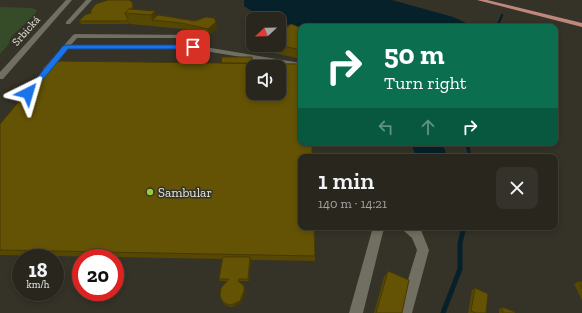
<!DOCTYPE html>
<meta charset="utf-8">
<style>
:root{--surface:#28261d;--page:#34322a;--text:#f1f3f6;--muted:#a5a5a4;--line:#44433b}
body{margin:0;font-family:"Zilla Slab",serif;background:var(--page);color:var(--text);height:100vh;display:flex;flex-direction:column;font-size:15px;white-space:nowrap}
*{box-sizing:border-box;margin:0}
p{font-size:13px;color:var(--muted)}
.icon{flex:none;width:22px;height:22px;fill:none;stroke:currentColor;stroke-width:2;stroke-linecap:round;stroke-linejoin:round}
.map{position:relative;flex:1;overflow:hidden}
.sheet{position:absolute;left:298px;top:154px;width:260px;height:76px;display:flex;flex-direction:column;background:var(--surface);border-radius:8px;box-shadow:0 2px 6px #0003,0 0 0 1px var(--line)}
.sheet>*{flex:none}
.top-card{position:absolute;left:298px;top:24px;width:260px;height:122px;border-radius:8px;box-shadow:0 2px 6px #0003,0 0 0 1px var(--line);background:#0b6e4f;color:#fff;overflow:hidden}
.needle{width:26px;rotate:248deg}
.controls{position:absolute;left:246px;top:12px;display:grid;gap:8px}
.controls a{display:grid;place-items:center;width:40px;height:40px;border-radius:8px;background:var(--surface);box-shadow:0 2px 6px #0003,0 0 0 1px var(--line);font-size:20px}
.speed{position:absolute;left:12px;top:249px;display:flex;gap:8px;font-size:20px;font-weight:700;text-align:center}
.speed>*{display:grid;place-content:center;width:52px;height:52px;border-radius:50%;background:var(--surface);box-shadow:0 2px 6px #0003,0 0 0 1px var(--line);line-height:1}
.speed small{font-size:10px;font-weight:400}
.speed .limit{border:6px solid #d22;background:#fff;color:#111}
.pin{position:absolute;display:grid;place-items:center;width:34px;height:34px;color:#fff;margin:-17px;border-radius:8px;box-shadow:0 2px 6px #0006}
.me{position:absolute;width:44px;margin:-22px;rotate:40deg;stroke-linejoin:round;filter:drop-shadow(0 0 3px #0008)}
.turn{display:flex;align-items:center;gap:14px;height:84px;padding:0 20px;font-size:18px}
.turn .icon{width:52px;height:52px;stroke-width:2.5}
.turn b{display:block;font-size:28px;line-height:34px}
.lanes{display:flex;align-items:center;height:38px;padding:0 20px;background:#0003;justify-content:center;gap:20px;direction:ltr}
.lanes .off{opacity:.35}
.round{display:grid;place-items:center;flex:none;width:42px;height:42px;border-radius:8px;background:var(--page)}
.headline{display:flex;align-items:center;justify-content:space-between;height:68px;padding:0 20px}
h1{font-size:24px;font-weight:600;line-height:30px}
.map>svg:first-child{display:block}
</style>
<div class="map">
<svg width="582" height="313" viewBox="0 0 582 313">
<rect width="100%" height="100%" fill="#353227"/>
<!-- green -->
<path fill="#364c28" d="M0 7 32 8 37 10 35 14 10 38 9 44 0 54Z"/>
<!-- water -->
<path fill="#07212b" d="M244 0H392L453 17 475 27H301V30L279 22V19C267 19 254 13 244 6Z
M411 143H441L445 150 446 157H416Z"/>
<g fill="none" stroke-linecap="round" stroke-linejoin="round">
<!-- stream-far2 -->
<path stroke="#07212b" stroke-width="2.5" d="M497 27 502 15"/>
<!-- stream-far1 -->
<path stroke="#07212b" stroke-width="3.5" d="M467 143 470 157"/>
<!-- stream -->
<path stroke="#07212b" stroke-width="5" d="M443 313 460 269V243L464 227"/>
<!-- minor -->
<path fill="#716e62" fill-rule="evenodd" d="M66 0H72L3 79H0V72Z
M86 0H92L70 24H66V22Z
M75 34 194 35 196 36V38H77L71 45H193L301 63V67L193 49H68L49 73H43V69L73 35Z
M373 227H387L383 232 363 313H349Z
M402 227H417L421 230 429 250 412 313H398L417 250 412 238 404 231Z"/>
<!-- major -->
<path fill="#c0887c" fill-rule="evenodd" d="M477 0H487L582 23V27Z"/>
</g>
<!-- wall -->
<path fill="#564703" d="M133 4 134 7 133 9 157 16 217 28 209 35 183 29 130 24 129 23 128 24H81L79 21 91 13Z
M289 26 301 28V59L265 51 264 45H279Z
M252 60 271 64 315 256V261L251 260 249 281H239V282L244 289 245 293 241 303 235 306 230 307 224 304 220 296 227 281H220L219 279 222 259 0 255V124L221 63Z
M388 271 402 313H374L384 277Z
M579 281 582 282V300L574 284Z
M475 288 486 313H468L472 290Z
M502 307 515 313H499V309Z"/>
<!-- shaded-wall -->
<path fill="#463a03" d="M133 4 134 7 133 11 127 13Z
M155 11 158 21 152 20 151 15Z
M216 22 217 28 209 35 208 29Z
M250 257 251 260 249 281 248 279Z
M244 286 245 293 241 303 235 306 234 304Z"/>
<!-- building -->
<path fill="#645304" stroke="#463a03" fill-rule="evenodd" d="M108 0H129L131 1 133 4 132 8 130 9H129L125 13 128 20 127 21H79L85 15 91 13V10L96 4Z
M129 9 155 11 151 15 125 13Z
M158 15 195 21 206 17 214 18 216 22 208 29 181 23 152 20Z
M279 22H280L289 26 279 32Z
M291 24 301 28V50L279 45V32Z
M222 57H252V60L271 61 270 64 221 63Z
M53 61 301 64V143H312V157H301V227H314L315 256 0 250V124ZM253 67H279V93H253Z
M223 257H250L248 279H239L238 281 244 286V291L240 301 234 304 229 305 223 302 220 296 221 288 229 279H219Z
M388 271 409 280 402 313H376Z
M579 281 582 282V289Z
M475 288 488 294 486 313H476L471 311Z
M502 307 515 312V313H503Z"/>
<!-- route -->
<path fill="#1a73e8" stroke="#114b97" d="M66 45H193L197 47 193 49H68L31 94H26V91L63 46Z"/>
<!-- markers -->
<circle fill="#94cc3c" stroke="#353227" stroke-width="1.5" cx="150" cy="192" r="4"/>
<g text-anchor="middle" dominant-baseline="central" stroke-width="3" stroke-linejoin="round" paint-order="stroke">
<!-- far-street labels -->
<g font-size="11" fill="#e8e7e0" stroke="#353227">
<text transform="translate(26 31) rotate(-48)">Srbická</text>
</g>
<!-- poi labels -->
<g font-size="13" fill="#e8e7e0" stroke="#353227" text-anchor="start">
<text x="158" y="192">Sambular</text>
</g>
</g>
</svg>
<div class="controls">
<a><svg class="needle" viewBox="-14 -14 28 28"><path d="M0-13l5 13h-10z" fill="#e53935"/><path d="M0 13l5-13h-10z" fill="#a5a5a4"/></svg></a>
<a><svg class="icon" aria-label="sound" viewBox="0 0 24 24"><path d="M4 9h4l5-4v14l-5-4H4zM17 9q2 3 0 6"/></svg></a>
</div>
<div class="speed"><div>18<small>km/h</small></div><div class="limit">20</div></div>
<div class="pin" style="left:193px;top:47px;background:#d93025"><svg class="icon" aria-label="arrive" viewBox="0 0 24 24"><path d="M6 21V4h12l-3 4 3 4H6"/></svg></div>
<svg class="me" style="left:28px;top:93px" viewBox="-20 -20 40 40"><path d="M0-17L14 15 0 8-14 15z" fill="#1a73e8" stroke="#fff" stroke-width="4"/></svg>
<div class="top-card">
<div class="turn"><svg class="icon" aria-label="right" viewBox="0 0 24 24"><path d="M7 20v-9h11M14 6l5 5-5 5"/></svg><div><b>50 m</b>Turn right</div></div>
<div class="lanes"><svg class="icon off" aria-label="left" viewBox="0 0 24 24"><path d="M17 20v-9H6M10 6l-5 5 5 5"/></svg><svg class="icon off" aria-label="ahead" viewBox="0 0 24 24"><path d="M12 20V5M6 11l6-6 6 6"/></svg><svg class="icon" aria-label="right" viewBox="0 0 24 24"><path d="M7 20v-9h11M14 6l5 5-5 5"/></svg></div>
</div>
<section class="sheet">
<div class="headline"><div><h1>1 min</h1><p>140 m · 14:21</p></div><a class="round"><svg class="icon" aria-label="close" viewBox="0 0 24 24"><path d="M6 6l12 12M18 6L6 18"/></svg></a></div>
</section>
</div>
